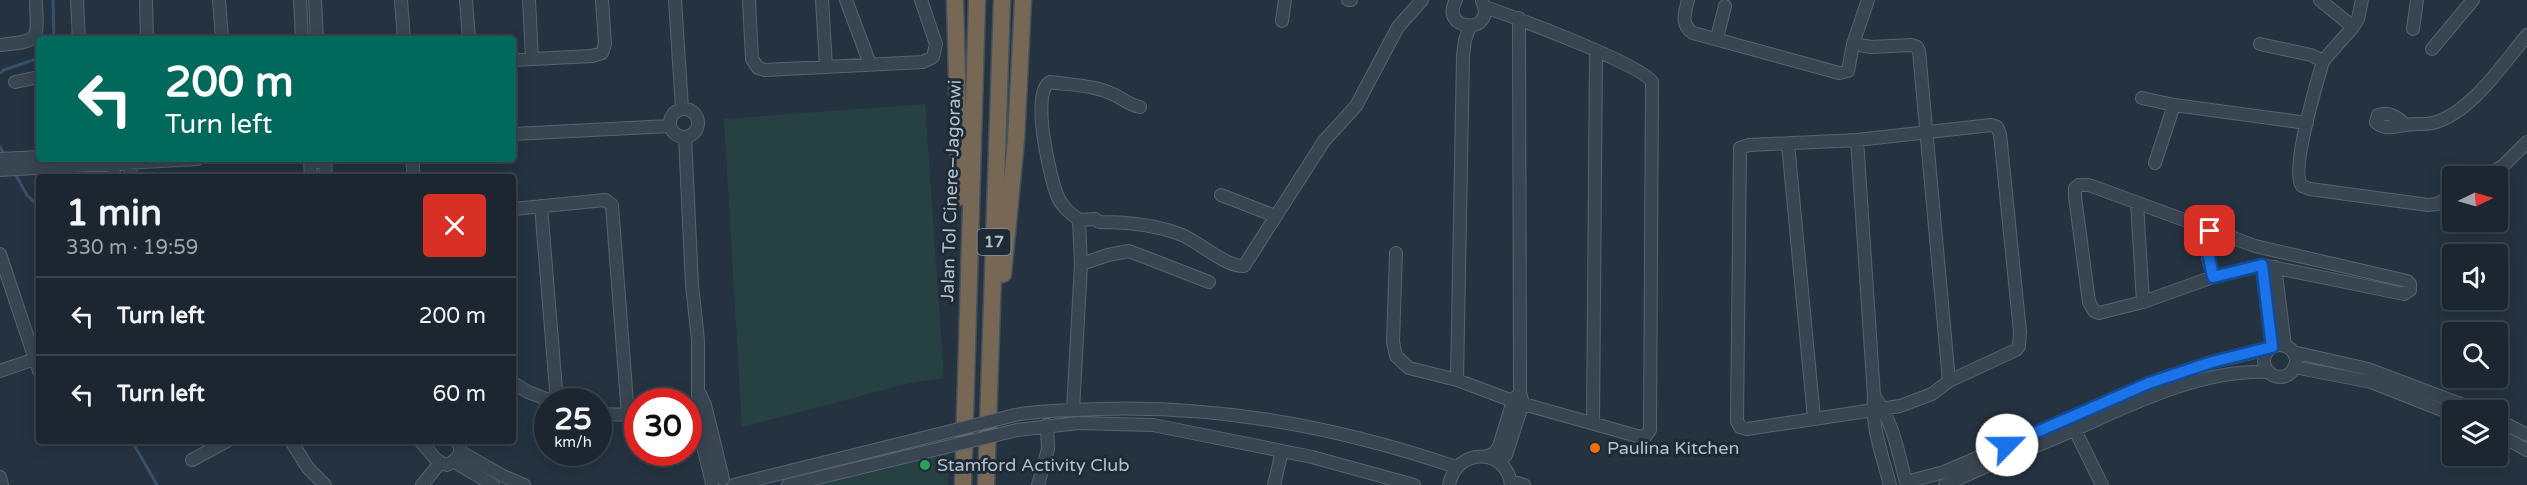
<!DOCTYPE html>
<meta charset="utf-8">
<style>
:root{--surface:#1c2631;--page:#252e39;--text:#f1f3f6;--muted:#a0a5ab;--line:#3a434d}
body{margin:0;font-family:"Varela Round",sans-serif;background:var(--page);color:var(--text);height:100vh;display:flex;flex-direction:column;font-size:22px;white-space:nowrap}
*{box-sizing:border-box;margin:0}
p{font-size:20px;color:var(--muted)}
.icon{flex:none;width:33px;height:33px;fill:none;stroke:currentColor;stroke-width:2;stroke-linecap:round;stroke-linejoin:round}
.map{position:relative;flex:1;overflow:hidden}
.panel{position:absolute;left:36px;top:174px;width:480px;height:270px;display:flex;flex-direction:column;background:var(--surface);border-radius:6px;box-shadow:0 3px 15px #0003,0 0 0 2px var(--line)}
.panel>*{flex:none}
.guide{position:absolute;left:36px;top:36px;width:480px;height:126px;border-radius:6px;box-shadow:0 3px 15px #0003,0 0 0 2px var(--line);background:#00695c;color:#fff;overflow:hidden}
.needle{width:39px;rotate:85deg}
.tools{position:absolute;left:2442px;top:166px;display:grid;gap:12px}
.tools a{display:grid;place-items:center;width:66px;height:66px;border-radius:6px;background:var(--surface);box-shadow:0 3px 15px #0003,0 0 0 2px var(--line);font-size:30px}
.speed{position:absolute;left:534px;top:388px;display:flex;gap:12px;font-size:30px;font-weight:700;text-align:center}
.speed>*{display:grid;place-content:center;width:78px;height:78px;border-radius:50%;background:var(--surface);box-shadow:0 3px 15px #0003,0 0 0 2px var(--line);line-height:1}
.speed small{font-size:15px;font-weight:400}
.speed .limit{border:9px solid #d22;background:#fff;color:#111}
.pin{position:absolute;display:grid;place-items:center;width:51px;height:51px;color:#fff;margin:-26px;border-radius:12px;box-shadow:0 3px 9px #0006}
.me{position:absolute;width:66px;margin:-33px;rotate:67deg;stroke-linejoin:round;filter:drop-shadow(0 0 4px #0008)}
.turn{display:flex;align-items:center;gap:21px;height:126px;padding:0 30px;font-size:27px}
.turn .icon{width:78px;height:78px;stroke-width:2.5}
.turn b{display:block;font-size:42px;line-height:51px}
.round{display:grid;place-items:center;flex:none;width:63px;height:63px;border-radius:6px;background:var(--page)}
.overview{display:flex;align-items:center;justify-content:space-between;height:102px;padding:0 30px}
h1{font-size:36px;font-weight:700;line-height:45px}
ul{padding:0;list-style:none}
li{display:flex;align-items:center;gap:18px;height:78px;padding:0 30px;border-top:2px solid var(--line)}
li div{flex:1}
li b{display:block;font-size:22px}
li em{font-style:normal}
.map>svg:first-child{display:block}
</style>
<div class="map">
<svg width="2527" height="485" viewBox="0 0 2527 485">
<rect width="100%" height="100%" fill="#253341"/>
<!-- green -->
<path fill="#274142" d="M925 104 944 378 910 383 742 427 724 119Z
M948 454V485H809Z"/>
<g fill="none" stroke-linecap="round" stroke-linejoin="round">
<!-- stream -->
<path stroke="#385069" stroke-width="3" d="M53 0 54 39
M0 73 4 70 39 58
M0 147 5 156
M14 172 27 195 39 207
M132 441 157 485"/>
<!-- minor casing -->
<g stroke="#57636e" stroke-width="14">
<path id="minor" d="M77 0 79 39
M146 0 147 39
M219 0 222 39
M300 0 302 39
M315 0 317 39
M401 0 404 39
M466 0 469 39
M529 0 532 59
M675 0 682 108
M749 0 752 59 758 68 765 70 923 62 933 57 936 44 921 0
M822 0 826 67
M846 0 870 64
M1348 0H1351
M1456 0C1438 32 1498 35 1482 1
M1688 0C1685 12 1680 25 1693 33L1839 73 1848 71 1853 44
M1868 0 1853 44 1871 47 1911 45 1917 47 1919 51 1949 381
M2320 0 2353 27 2358 19 2362 0
M1282 21 1285 0
M2413 29 2417 0
M1717 38 1725 6
M2260 44 2311 55 2323 61C2317 82 2290 172 2302 186L2310 189 2428 205 2437 204 2452 196
M0 45C42 41 37 40 36 0
M2432 49 2473 0
M513 60 592 56 602 53 605 44 602 0
M2323 61 2353 27
M15 82 39 77
M2142 98 2174 105 2307 123
M670 123a14 14 0 1 1 28 0a14 14 0 1 1-28 0Z
M1991 125 1997 127 2000 134 2020 332 2019 346 2016 350 1949 381 1932 394 1900 406 1747 429 1740 427 1737 421 1740 148 1749 145 1857 140Z
M2405 125C2398 117 2388 111 2378 115L2376 122C2385 131 2395 126 2406 125 2415 123 2424 125 2433 123 2471 113 2503 64 2527 35
M513 134 670 126
M685 137 692 285 698 340V407L701 438 712 483
M1857 140 1874 396C1871 427 1882 454 1890 485
M1788 144 1814 418
M0 159 39 157
M113 159 114 177
M130 159 131 177
M307 159 317 162 326 159
M412 159 414 177
M325 160 326 177
M310 161 311 177
M2155 163 2174 105
M0 170 197 159
M2484 177 2504 165 2527 142
M2079 185H2089L2255 246 2407 281 2410 284V290L2404 294 2262 265 2213 277 2143 302 2099 313 2094 311 2089 302 2075 197V188Z
M1221 195 1275 216
M2137 203 2143 302
M541 206 557 402
M513 209 605 200 612 205 628 416
M1079 220 1095 219 1099 222C1125 222 1157 225 1182 235 1199 242 1226 267 1244 266L1324 141 1356 106 1398 27 1422 0
M2210 231 2208 258 2213 277
M1396 253 1393 342 1396 356 1409 368 1457 380 1513 401 1637 436 1645 437 1650 430 1652 82C1641 64 1511 16 1485 7
M0 254 39 371
M1081 264 1108 255 1129 251 1209 282
M2262 265 2272 347
M2275 267 2285 346
M2264 361a16 16 0 1 1 32 0a16 16 0 1 1-32 0Z
M2293 352 2368 369 2479 411
M2294 367 2371 382 2452 414
M0 371 35 359
M1457 380 1463 56 1465 40 1470 26
M513 383 528 392 554 402
M700 394 705 405 723 479
M1874 396C1893 421 1898 452 1906 482L1944 472 2160 379 2212 362 2269 349
M1073 410 1081 264 1079 220C1070 213 1061 206 1057 195 1050 177 1030 92 1050 82 1070 85 1096 85 1115 95 1124 100 1130 105 1140 107
M598 414 638 415
M1015 415C1034 411 1054 411 1074 410 1204 402 1333 425 1456 467
M2498 420 2527 435
M1593 423 1596 51
M2072 424 2102 485
M1017 430 1078 423 1153 425 1312 457 1414 485
M2498 434 2527 450
M291 441 308 468 325 485
M420 441C430 450 434 462 447 465 458 460 464 452 457 441
M461 452 503 476 524 485
M1486 457 1495 453 1499 446 1513 401 1517 396
M192 460 227 441
M455 462 493 485
M1498 462 1506 455 1523 403 1520 393 1519 18
M0 477 2 485
M1511 481 1524 485
M422 485 440 463
M734 485 939 434
M788 485 942 448
M1038 485 1048 449 1047 425
M1274 485 1282 451
M1449 485C1456 447 1507 447 1511 485
M1945 485C1982 467 2022 452 2060 436 2125 408 2196 369 2269 372"/>
</g>
<!-- highway casing -->
<g stroke="#44505b" stroke-width="19">
<path id="highway" d="M955 0 960 197
M1003 274 1016 140 1023 0
M963 485 977 0
M986 485 1002 0"/>
</g>
<!-- minor -->
<use href="#minor" stroke="#394551" stroke-width="12"/>
<!-- highway -->
<use href="#highway" stroke="#776856" stroke-width="16"/>
<!-- minor-bridge casing -->
<g stroke="#57636e" stroke-width="14" stroke-linecap="butt">
<path id="minor-bridge" d="M939 434 1015 415
M942 448 1017 430"/>
</g>
<!-- minor-bridge -->
<use href="#minor-bridge" stroke="#394551" stroke-width="12"/>
</g>
<g fill="none" stroke-linecap="round" stroke-linejoin="round">
<!-- route casing -->
<g stroke="#114b97" stroke-width="15">
<path id="route" d="M2007 445 2149 383 2212 362 2272 347 2262 265 2213 277 2208 252 2210 231"/>
</g>
<!-- route -->
<use href="#route" stroke="#1a73e8" stroke-width="10"/>
</g>
<!-- markers -->
<circle fill="#e8710a" stroke="#1e2a36" stroke-width="2" cx="1595" cy="448" r="6"/>
<circle fill="#2e9e5b" stroke="#1e2a36" stroke-width="2" cx="925" cy="465" r="6"/>
<g text-anchor="middle" dominant-baseline="central" stroke-width="6" stroke-linejoin="round" paint-order="stroke">
<!-- shield labels -->
<rect fill="#1e2a36" stroke="#88939e" stroke-width="1.5" x="977.5" y="229" width="33" height="26" rx="4.5"/>
<g font-size="16" font-weight="bold" fill="#b6c0cb">
<text x="994" y="242">17</text>
</g>
<!-- street labels -->
<g font-size="18" fill="#b6c0cb" stroke="#1e2a36">
<text transform="translate(951 191) rotate(-88)">Jalan Tol Cinere–Jagorawi</text>
</g>
<!-- poi labels -->
<g font-size="18" fill="#b6c0cb" stroke="#1e2a36" text-anchor="start">
<text x="1607" y="448">Paulina Kitchen</text>
<text x="937" y="465">Stamford Activity Club</text>
</g>
</g>
</svg>
<div class="tools">
<a><svg class="needle" viewBox="-14 -14 28 28"><path d="M0-13l5 13h-10z" fill="#e53935"/><path d="M0 13l5-13h-10z" fill="#a0a5ab"/></svg></a>
<a><svg class="icon" aria-label="sound" viewBox="0 0 24 24"><path d="M4 9h4l5-4v14l-5-4H4zM17 9q2 3 0 6"/></svg></a>
<a><svg class="icon" aria-label="search" viewBox="0 0 24 24"><circle cx="10" cy="10" r="6"/><path d="M15 15l6 6"/></svg></a>
<a><svg class="icon" aria-label="layers" viewBox="0 0 24 24"><path d="M12 4l9 5-9 5-9-5zM3 14l9 5 9-5"/></svg></a>
</div>
<div class="speed"><div>25<small>km/h</small></div><div class="limit">30</div></div>
<div class="pin" style="left:2210px;top:231px;background:#d93025"><svg class="icon" aria-label="arrive" viewBox="0 0 24 24"><path d="M6 21V4h12l-3 4 3 4H6"/></svg></div>
<svg class="me" style="left:2007px;top:445px" viewBox="-20 -20 40 40"><circle r="19" fill="#fff"/><path d="M0-13L10 11 0 6-10 11z" fill="#1a73e8"/></svg>
<div class="guide">
<div class="turn"><svg class="icon" aria-label="left" viewBox="0 0 24 24"><path d="M17 20v-9H6M10 6l-5 5 5 5"/></svg><div><b>200 m</b>Turn left</div></div>
</div>
<section class="panel">
<div class="overview"><div><h1>1 min</h1><p>330 m · 19:59</p></div><a class="round" style="background:#d93025;color:#fff"><svg class="icon" aria-label="close" viewBox="0 0 24 24"><path d="M6 6l12 12M18 6L6 18"/></svg></a></div>
<ul>
<li><svg class="icon" aria-label="left" viewBox="0 0 24 24"><path d="M17 20v-9H6M10 6l-5 5 5 5"/></svg><div><b>Turn left</b></div><em>200 m</em></li>
<li><svg class="icon" aria-label="left" viewBox="0 0 24 24"><path d="M17 20v-9H6M10 6l-5 5 5 5"/></svg><div><b>Turn left</b></div><em>60 m</em></li>
</ul>
</section>
</div>
